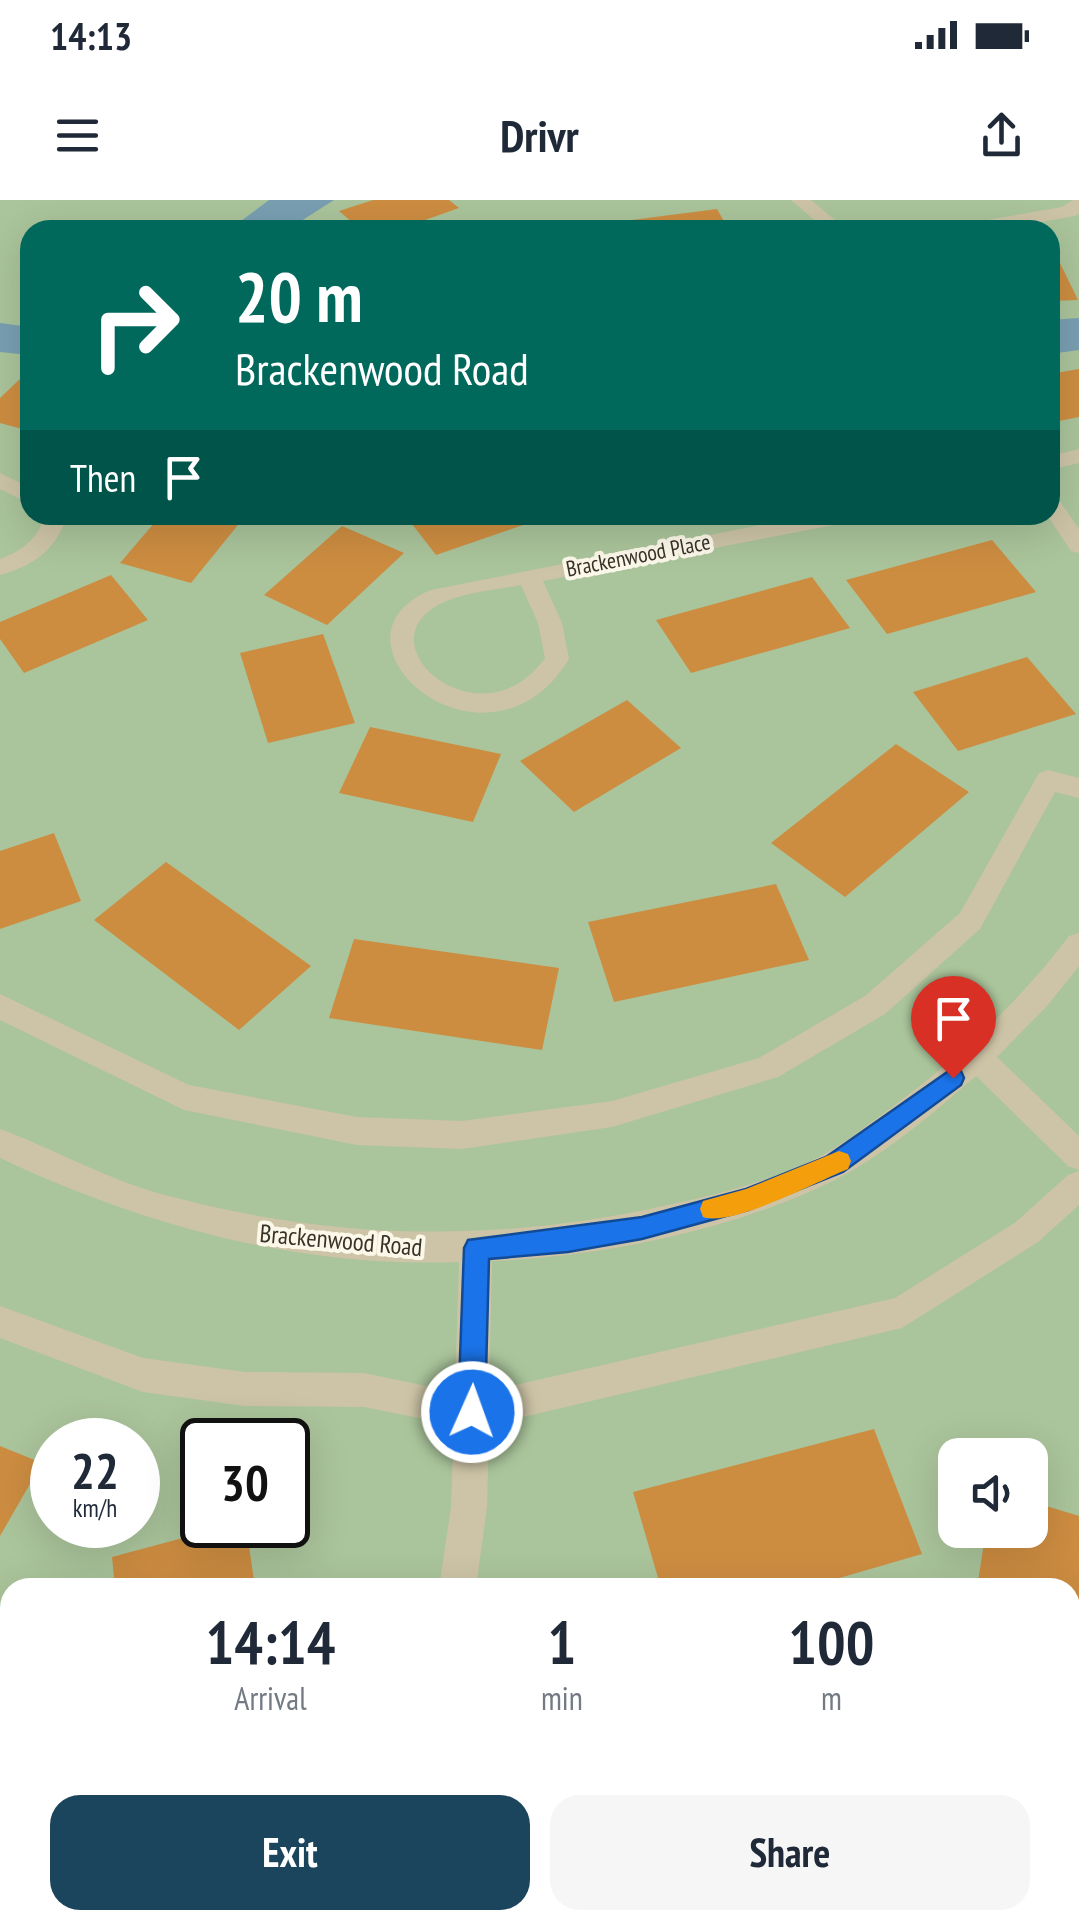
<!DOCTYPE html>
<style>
:root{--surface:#fff;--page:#f6f6f7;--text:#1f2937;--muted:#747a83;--accent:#1b455d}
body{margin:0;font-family:"PT Sans Narrow",sans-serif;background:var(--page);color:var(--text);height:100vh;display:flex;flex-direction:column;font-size:38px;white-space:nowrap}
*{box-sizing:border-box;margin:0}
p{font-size:32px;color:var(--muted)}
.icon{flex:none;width:55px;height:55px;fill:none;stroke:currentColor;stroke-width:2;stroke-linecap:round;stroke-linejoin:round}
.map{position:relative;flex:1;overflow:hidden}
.details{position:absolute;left:0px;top:1378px;width:1080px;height:352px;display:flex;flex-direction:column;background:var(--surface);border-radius:30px 30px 0 0;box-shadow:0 10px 40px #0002}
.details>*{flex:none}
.top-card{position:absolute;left:20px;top:20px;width:1040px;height:305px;border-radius:30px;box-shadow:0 10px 40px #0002;background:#00695c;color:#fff;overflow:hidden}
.fabs{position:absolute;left:938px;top:1238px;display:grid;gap:20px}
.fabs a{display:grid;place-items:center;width:110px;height:110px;border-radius:20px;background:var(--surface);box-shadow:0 10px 40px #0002;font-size:50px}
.speed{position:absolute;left:30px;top:1218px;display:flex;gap:20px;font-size:50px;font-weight:700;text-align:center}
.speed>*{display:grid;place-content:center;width:130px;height:130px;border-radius:50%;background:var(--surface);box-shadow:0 10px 40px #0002;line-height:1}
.speed small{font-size:25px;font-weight:400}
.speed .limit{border:5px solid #111;border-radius:15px;background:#fff;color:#111}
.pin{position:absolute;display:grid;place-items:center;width:85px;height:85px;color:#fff;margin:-102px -42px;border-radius:50% 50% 50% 0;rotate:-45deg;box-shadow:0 0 10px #0007}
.pin .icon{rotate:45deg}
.me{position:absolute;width:110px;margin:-55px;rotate:2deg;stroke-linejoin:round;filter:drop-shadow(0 0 8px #0008)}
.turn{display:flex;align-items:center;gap:35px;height:210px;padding:0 50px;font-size:45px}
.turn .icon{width:130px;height:130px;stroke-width:2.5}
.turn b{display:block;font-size:70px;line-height:85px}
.then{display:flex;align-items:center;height:95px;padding:0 50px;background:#0003;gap:20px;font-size:38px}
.eta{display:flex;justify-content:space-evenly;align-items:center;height:170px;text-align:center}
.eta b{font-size:60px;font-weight:800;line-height:70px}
.action{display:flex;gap:20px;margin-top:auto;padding:20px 50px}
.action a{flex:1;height:115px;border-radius:30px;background:var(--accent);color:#fff;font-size:40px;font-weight:800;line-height:115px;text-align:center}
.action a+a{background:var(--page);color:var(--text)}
.status{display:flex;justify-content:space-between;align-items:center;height:70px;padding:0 50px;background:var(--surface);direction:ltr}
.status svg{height:28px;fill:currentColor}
header{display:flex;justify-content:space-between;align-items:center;height:130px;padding:0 50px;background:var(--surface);font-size:45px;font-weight:800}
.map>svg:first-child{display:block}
</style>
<div class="status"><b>14:13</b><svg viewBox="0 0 49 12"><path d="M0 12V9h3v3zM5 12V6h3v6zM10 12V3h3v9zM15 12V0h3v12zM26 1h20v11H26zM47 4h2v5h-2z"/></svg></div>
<header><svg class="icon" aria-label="menu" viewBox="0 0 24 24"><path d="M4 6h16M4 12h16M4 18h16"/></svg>Drivr<svg class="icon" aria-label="share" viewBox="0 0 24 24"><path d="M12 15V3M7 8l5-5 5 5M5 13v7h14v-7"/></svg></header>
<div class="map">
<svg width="1079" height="1728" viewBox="0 0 1079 1728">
<rect width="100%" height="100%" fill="#f4f0dc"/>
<!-- green -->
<path fill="#aac49b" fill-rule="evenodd" d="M0 0H1079V1728H0ZM30 30H1050V315H30ZM52 1240H138V1325H52ZM202 1240H288V1325H202ZM955 1255H1030V1330H955ZM10 1388H1070V1720H10Z"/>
<!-- water -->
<path fill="#799fb2" d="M269 0H334L287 30H229Z
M1079 118V150L1050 154V120Z
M0 123 30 127V155L0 152Z"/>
<!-- building -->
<path fill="#cd8d41" d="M373 0H449L459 8 397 30H361L339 11Z
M717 9 729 30H587L585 26Z
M1050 63H1060L1078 100 1050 101Z
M1079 169V217L1059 221 1050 209V174Z
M20 179 30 181V231L0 223V198Z
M161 315H246L191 383 120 363Z
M405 315H549V316L436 355Z
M342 326 404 353 327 425 264 395Z
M992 340 1036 392 887 434 846 380Z
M111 375 148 420 24 473 0 439V422Z
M812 377 850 428 691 473 656 420Z
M323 434 355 523 268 543 240 453Z
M1027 457 1076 514 958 551 913 492Z
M627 500 681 548 574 612 520 561Z
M370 527 501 554 473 622 339 593Z
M896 544 969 592 845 697 771 643Z
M54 633 81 701 0 729V651Z
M166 662 311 766 239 830 94 720Z
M776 684 809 760 614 802 588 722Z
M354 739 559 768 542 850 329 818Z
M874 1229 922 1354 805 1388H661L633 1292Z
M0 1246 42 1263 0 1336Z
M1030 1301 1079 1316V1530L1070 1527V1388H977L986 1330H1030Z
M231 1325H246L255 1388H115L112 1357Z
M0 1620 10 1625V1720H66L62 1728H0Z
M546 1720H693L692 1728H544Z"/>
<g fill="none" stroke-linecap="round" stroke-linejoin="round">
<!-- minor -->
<path fill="#cdc4a7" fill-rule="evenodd" d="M791 0H811L847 30H826Z
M1073 0H1079V13L1075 16 997 30H956L965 24 1062 7Z
M1079 249V263L1050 270V256Z
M0 273 30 288V304L0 289Z
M1050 296 1058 298 1079 329V353L1071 351 1047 315H1050Z
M36 315H58L64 324C51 354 31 366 0 375V359C19 352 33 343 42 324Z
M811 315H860L849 322 543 381 562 423 569 459C487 593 311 440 431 390ZM521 385 538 423 545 458C481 547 363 446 438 405 462 392 495 390 521 385Z
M1048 570 1079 578V598L1055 592 980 729 885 814 778 877 612 927 462 949 357 945 184 910 0 820V794L189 885 357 917 462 921 612 901 759 858 865 796 960 713 1039 573Z
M1079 733V766L1047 806 997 857 1079 936V970L1068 966 976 876C937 910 894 947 848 973 749 1027 604 1057 492 1061L489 1191 895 1098 1016 1022 1068 975 1079 971V1005L1038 1042 902 1128 489 1225 487 1307 476 1388H439L451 1307 454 1225 364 1207 245 1206 143 1192 0 1138V1106L143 1158 245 1172 364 1173 455 1192 459 1062C298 1068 145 1026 0 958V929C57 950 109 981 169 996 333 1040 497 1043 663 1006 717 995 772 981 821 956 844 944 863 928 884 913 954 862 1017 805 1069 736Z
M387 1720H429L428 1728H386Z"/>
</g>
<!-- route -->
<path fill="#1a73e8" stroke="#114b97" stroke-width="2.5" d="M953 868 961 871 964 878 961 885 843 972 748 1010 642 1039 568 1052 489 1059 485 1212 481 1221 472 1225 462 1221 458 1212 464 1048 468 1040 642 1017 746 989 826 957Z"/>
<!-- slow -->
<path fill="#f59e0b" d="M839 951 848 954 851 961 848 969C818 981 732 1027 703 1017L700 1009 703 1001 746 989Z"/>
<g text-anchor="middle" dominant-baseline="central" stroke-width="8" stroke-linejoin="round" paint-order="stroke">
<!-- far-street labels -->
<g font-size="22" fill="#393228" stroke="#fbf8e9">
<text transform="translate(638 355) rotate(-11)">Brackenwood Place</text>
</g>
<!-- street labels -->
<g font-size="25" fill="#393228" stroke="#fbf8e9">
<text transform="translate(341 1040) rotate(5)">Brackenwood Road</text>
</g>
</g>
</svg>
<div class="fabs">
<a><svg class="icon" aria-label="sound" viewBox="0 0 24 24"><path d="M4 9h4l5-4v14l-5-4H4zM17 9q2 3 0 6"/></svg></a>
</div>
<div class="speed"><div>22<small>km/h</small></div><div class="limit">30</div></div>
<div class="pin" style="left:953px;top:878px;background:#d93025"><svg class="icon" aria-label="arrive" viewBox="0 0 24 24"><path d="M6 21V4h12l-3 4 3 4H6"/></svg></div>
<svg class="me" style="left:472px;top:1212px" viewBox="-20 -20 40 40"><circle r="17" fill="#1a73e8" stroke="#fff" stroke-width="3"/><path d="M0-11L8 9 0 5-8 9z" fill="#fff"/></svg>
<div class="top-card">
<div class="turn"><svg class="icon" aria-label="right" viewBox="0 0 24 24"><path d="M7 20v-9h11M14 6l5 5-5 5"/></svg><div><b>20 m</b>Brackenwood Road</div></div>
<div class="then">Then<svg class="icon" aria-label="arrive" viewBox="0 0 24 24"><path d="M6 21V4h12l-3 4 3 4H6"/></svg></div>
</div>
<section class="details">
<div class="eta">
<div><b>14:14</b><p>Arrival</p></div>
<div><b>1</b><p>min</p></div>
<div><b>100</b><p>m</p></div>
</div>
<div class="action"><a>Exit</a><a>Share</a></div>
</section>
</div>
